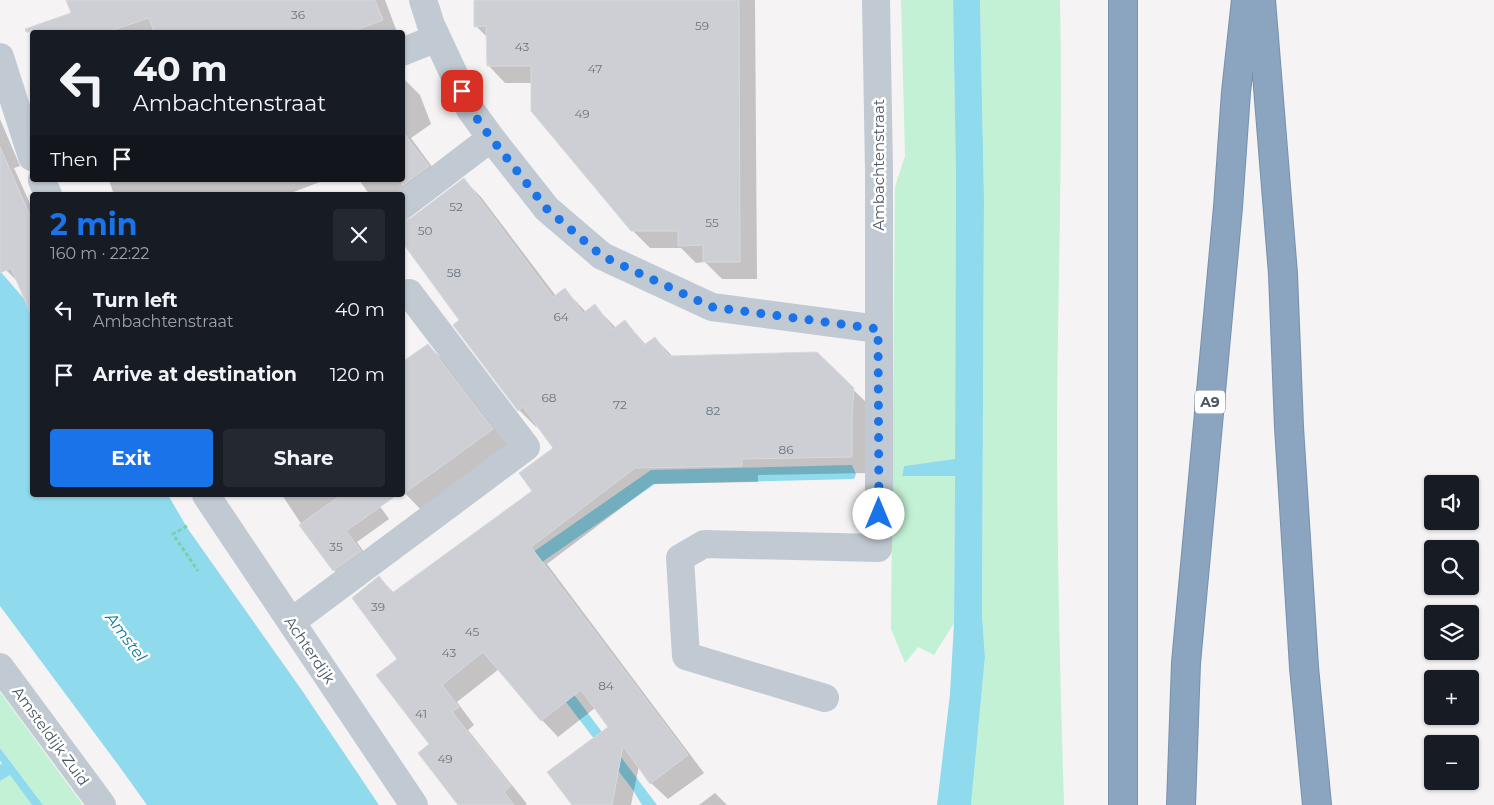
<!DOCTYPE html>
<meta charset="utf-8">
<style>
:root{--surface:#171b24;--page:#242831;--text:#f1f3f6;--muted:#9ea1a6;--accent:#1a73e8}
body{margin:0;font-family:Montserrat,sans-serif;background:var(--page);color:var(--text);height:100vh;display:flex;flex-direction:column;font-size:19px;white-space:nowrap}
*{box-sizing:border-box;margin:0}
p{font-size:16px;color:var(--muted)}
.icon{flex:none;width:28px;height:28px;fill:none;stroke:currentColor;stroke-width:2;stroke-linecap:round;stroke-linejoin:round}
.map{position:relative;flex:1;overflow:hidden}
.drawer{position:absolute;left:30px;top:192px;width:375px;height:305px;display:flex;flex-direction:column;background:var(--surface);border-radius:5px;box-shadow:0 1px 4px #0004}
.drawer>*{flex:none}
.banner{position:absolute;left:30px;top:30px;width:375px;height:152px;border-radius:5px;box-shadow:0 1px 4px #0004;background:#171b24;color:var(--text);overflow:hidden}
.buttons{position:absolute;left:1424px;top:475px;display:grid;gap:10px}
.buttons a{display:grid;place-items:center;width:55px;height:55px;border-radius:5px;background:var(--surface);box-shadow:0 1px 4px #0004;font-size:25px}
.pin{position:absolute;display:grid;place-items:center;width:42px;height:42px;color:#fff;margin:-21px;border-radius:10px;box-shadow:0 2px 8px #0006}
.me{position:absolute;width:55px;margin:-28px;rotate:0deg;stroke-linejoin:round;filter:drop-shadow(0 0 4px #0008)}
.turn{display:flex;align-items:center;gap:18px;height:105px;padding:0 20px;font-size:22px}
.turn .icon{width:65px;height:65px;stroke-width:2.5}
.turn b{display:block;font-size:35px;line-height:42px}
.then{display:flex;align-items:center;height:48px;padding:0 20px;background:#0003;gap:10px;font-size:19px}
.round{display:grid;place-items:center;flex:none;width:52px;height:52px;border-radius:5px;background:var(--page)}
.headline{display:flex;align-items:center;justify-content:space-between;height:85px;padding:0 20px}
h1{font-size:30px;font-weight:700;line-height:38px;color:var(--accent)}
.cta{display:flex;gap:10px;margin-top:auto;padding:10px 20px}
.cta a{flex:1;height:58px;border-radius:5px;background:var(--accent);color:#fff;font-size:20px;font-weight:700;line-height:58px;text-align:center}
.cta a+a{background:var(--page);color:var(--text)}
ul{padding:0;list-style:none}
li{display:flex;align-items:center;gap:15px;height:65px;padding:0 20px}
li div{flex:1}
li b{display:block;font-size:19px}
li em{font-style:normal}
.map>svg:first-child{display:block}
</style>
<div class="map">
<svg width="1494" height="805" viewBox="0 0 1494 805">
<rect width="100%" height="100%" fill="#f5f3f3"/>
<!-- green -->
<path fill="#c3f1d5" d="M901 0H953L956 180 955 460 904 466 902 476 955 475 954 623 934 655 918 647 905 663 891 629 895 187 905 156Z
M980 0H1060C1063 140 1058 280 1057 421 1057 549 1060 677 1064 805H971L985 657 982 616 984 199Z
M0 692 83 805H43L0 748Z
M10 775 32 805H0V781Z"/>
<!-- water -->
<path fill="#90daee" d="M953 0H980L984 199 982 616 985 657 971 805H937L950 694 954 623 955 476H902L904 466 955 459 956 180Z
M0 271 26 301 32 305V495H168L188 529 301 689 379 805H147L119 766 0 606Z
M852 465 856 474 854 479 655 484 500 591 499 595 657 805H642L633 790 480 589 651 470Z
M0 748 43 805H32L10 775 0 781V765L2 763 0 761Z"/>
<!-- shadow -->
<path fill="#0003" d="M68 0H385L397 32H54L51 21 72 14Z
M475 0H755L757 279H722L705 262 696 263 681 248H650L632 230 532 83H505L488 65V38L476 26Z
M403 78 420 95 431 124 411 138 444 183 404 217 403 223 412 220 464 180 481 197 556 296 565 290 586 312 595 306 616 328 625 321 646 345 655 338 673 357 817 354 870 406 869 473 758 475V482L653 484 547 564 704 773 668 799 651 783 639 766 631 805H571L610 727 595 708 558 737 542 720 499 669 457 702 474 725 468 730 527 804 525 805H461L431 744 399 659 353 597 379 577 394 593 534 491 555 448 538 425 536 427 519 410 461 321 402 240V195H370L359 180H402Z
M0 119 20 166 14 168 32 208V292L30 294 6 270 0 256Z
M109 180H325L291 193 292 195H114Z
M428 345 445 362 509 447 422 511 402 490Z
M282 495H372L389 519 357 542 371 562 346 581 334 570 301 526 302 525Z
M715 793 727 805H699Z"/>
<!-- building -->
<path fill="#cdcfd5" stroke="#d7d9de" d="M66 0H375L383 20 351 32H154L149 18 107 32H26L25 29 71 13Z
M474 0H739L740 262H703V245L678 246V231H631L531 111V66H487L486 26 474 27Z
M402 131 429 166 402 186Z
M0 147 32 220V317L11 268 0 273Z
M464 178 553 297 565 288 583 313 595 304 613 329 625 320 644 345 655 337 669 356 817 352 854 388 852 417V457L742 459V466L635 468 531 547 688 755 650 784 623 746 612 805H572L547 772 608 727 581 690 541 721 483 652 442 685 459 707 452 712 511 786 504 792 514 805H458L418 753 429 744 376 675 397 659 352 598 379 576 392 593 532 491 519 473 553 448 523 407 518 411 453 325 459 320 402 242V221L411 218Z
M428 344 493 429 402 495V362Z
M341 495H397L346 531 361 551 333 571 299 525Z"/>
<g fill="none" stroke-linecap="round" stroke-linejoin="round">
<!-- highway casing -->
<g stroke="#7690ad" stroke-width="30">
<path id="highway" d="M1261 0 1283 274 1289 427 1304 667 1317 805
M1123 805V0
M1181 805 1186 663 1228 207 1236 92 1246 0"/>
</g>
<!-- path -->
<path stroke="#7ad0a6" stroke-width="3" stroke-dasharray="4 2.5" stroke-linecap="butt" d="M187 526 173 534 198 571"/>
<!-- minor -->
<path stroke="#c1cad2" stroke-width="28" d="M423 0 431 25 470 109 491 138 547 209 602 256 712 307 878 329
M402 52 437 38
M0 57 32 157
M42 180 48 195
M402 206 491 138
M206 495 414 805
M291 622 526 447 409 293 402 297
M0 667 102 805
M825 698 686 656 680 558 704 544 878 548 879 514V171L876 0"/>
<!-- highway -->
<use href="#highway" stroke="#8ba5c1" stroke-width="28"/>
</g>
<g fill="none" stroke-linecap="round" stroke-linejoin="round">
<!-- route -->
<path stroke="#1a73e8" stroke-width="9" stroke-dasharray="0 16.2" d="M462 91 470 109 491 138 547 209 602 256 712 307 878 329 879 514"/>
</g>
<g text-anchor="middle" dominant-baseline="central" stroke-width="5" stroke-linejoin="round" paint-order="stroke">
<!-- number labels -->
<g font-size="12" fill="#6b747e">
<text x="298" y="14">36</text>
<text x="702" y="25">59</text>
<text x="522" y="46">43</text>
<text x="595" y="68">47</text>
<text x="582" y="113">49</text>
<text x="456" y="206">52</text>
<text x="712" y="222">55</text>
<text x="425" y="230">50</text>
<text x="454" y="272">58</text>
<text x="561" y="316">64</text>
<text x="549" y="397">68</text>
<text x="620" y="404">72</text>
<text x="713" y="410">82</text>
<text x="786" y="449">86</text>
<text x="336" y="546">35</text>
<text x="378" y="606">39</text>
<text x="472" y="631">45</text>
<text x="449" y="652">43</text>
<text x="606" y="685">84</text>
<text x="421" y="713">41</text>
<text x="445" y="758">49</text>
</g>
<!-- shield labels -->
<rect fill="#fff" stroke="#808990" stroke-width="1" x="1195" y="390.5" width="30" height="23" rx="4"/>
<g font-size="14" font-weight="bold" fill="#4a5661">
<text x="1210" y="402">A9</text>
</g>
<!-- street labels -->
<g font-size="15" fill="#4a5661" stroke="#fff">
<text transform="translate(878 165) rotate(-90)">Ambachtenstraat</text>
<text transform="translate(310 650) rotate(56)">Achterdijk</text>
<text transform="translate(51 736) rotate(54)">Amsteldijk Zuid</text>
</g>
<!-- water labels -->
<g font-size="16" font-style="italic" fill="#0c7c9b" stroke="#fff">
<text transform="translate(126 637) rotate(53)">Amstel</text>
</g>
</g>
</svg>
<div class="buttons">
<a><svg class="icon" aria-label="sound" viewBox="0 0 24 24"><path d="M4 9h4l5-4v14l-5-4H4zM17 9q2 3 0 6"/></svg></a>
<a><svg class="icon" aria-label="search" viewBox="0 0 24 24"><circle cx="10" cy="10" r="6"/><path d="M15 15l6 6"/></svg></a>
<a><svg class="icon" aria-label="layers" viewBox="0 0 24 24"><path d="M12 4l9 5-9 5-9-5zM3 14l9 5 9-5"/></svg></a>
<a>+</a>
<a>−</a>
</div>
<div class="pin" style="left:462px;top:91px;background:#d93025"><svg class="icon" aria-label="arrive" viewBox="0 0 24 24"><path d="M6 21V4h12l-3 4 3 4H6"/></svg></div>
<svg class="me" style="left:879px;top:514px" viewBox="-20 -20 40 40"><circle r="19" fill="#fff"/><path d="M0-13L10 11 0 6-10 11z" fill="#1a73e8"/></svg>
<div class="banner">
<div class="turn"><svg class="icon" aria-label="left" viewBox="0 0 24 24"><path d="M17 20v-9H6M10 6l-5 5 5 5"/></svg><div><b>40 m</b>Ambachtenstraat</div></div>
<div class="then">Then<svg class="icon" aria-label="arrive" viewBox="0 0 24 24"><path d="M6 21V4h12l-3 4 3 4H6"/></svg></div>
</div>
<section class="drawer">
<div class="headline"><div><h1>2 min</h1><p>160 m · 22:22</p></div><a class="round"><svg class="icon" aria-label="close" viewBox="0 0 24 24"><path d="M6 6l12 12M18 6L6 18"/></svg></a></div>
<ul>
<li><svg class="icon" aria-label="left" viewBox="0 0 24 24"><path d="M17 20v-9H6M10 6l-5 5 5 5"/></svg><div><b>Turn left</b><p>Ambachtenstraat</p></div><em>40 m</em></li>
<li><svg class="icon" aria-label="arrive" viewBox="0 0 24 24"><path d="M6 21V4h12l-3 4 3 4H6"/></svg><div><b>Arrive at destination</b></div><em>120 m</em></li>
</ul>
<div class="cta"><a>Exit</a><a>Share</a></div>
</section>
</div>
